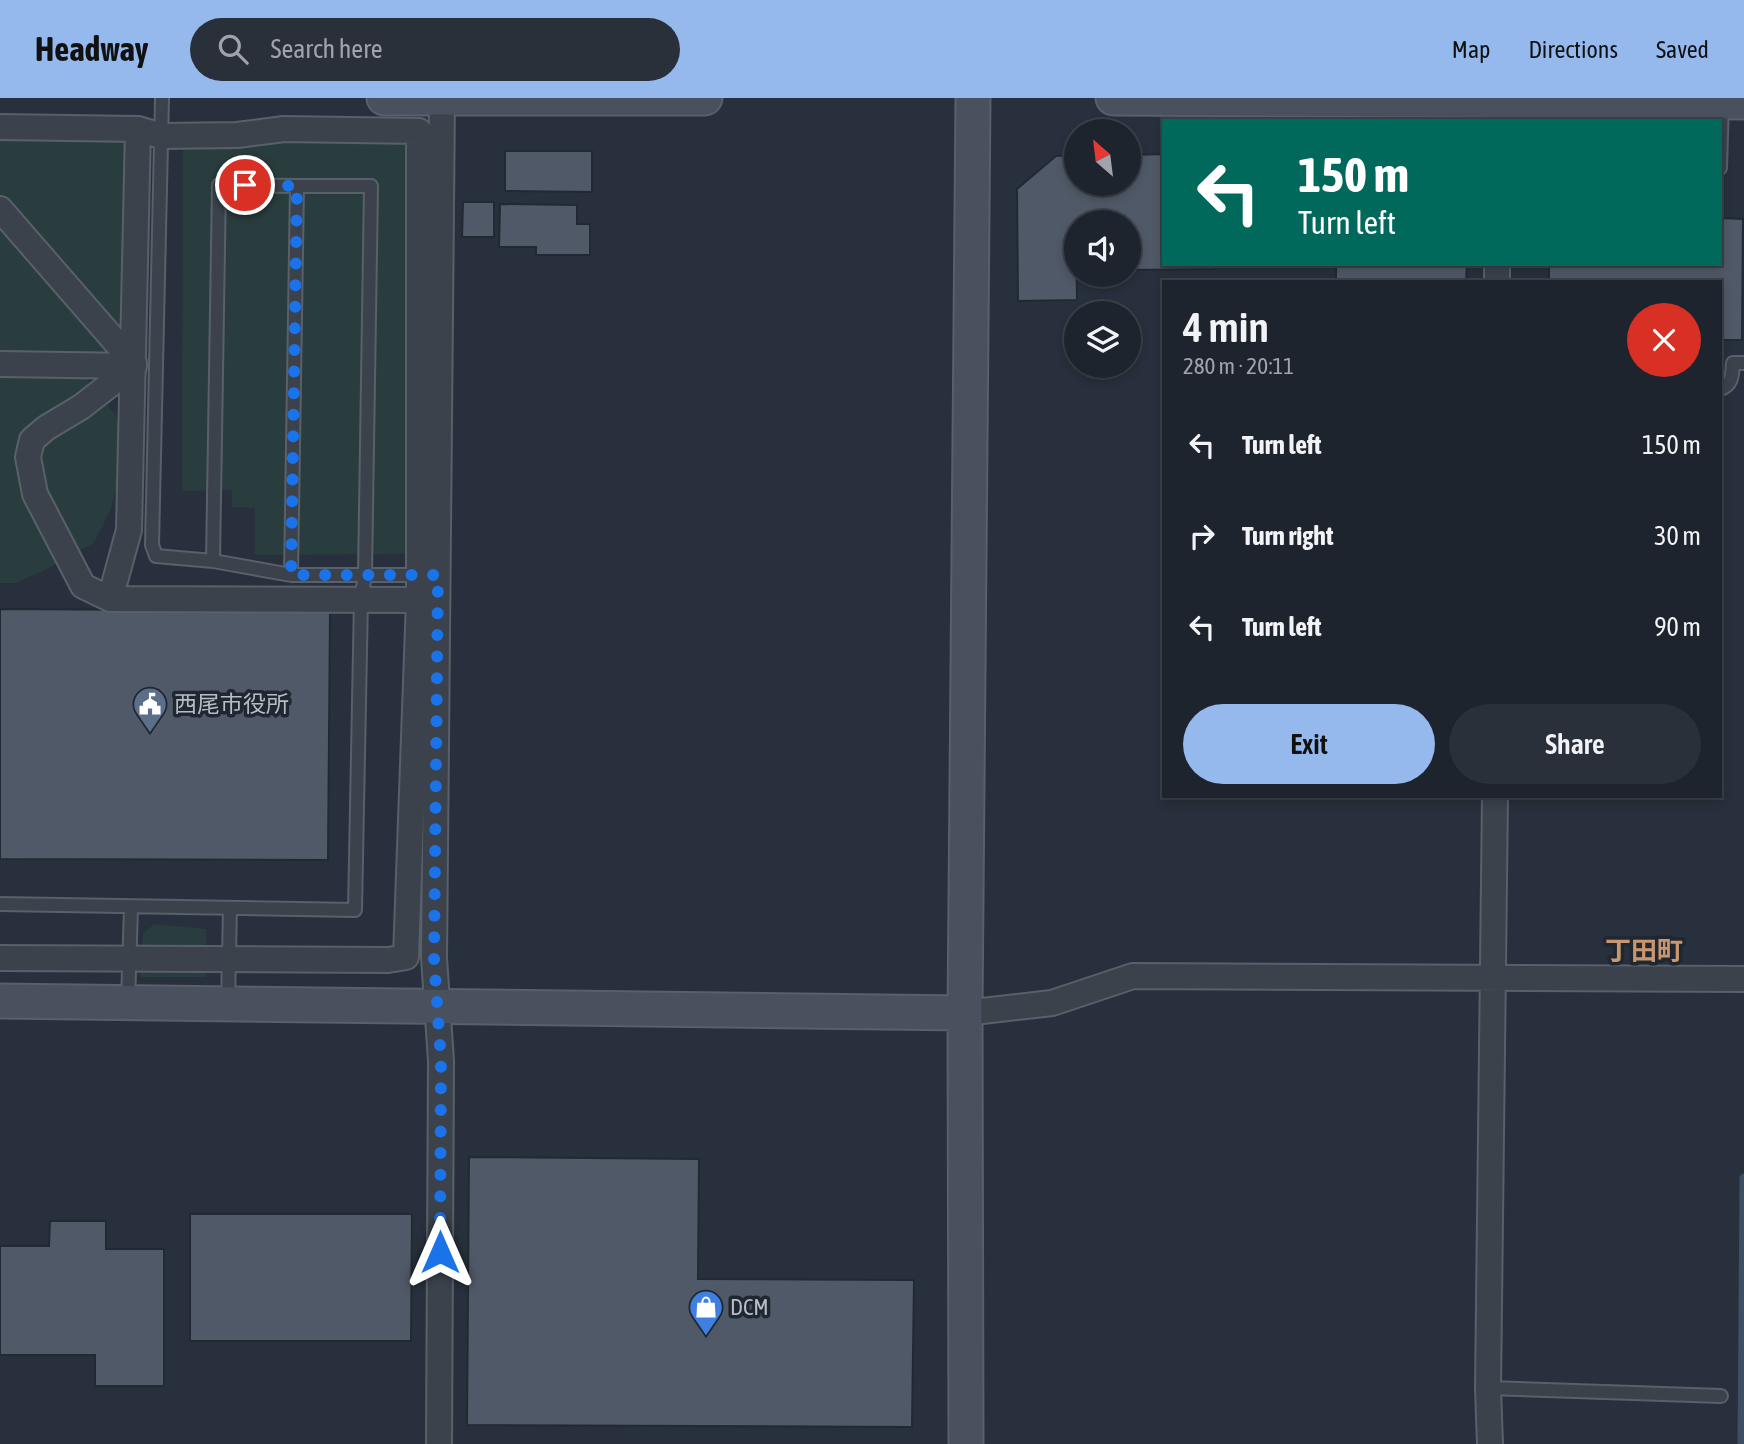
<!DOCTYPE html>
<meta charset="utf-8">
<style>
:root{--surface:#1d242d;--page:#2a3039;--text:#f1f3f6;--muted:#a0a4aa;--line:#3b4149;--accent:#95b8ed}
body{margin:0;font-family:"Asap Condensed","Noto Sans JP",sans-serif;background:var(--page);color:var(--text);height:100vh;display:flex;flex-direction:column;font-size:26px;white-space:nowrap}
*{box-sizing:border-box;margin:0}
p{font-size:23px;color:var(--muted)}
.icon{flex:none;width:38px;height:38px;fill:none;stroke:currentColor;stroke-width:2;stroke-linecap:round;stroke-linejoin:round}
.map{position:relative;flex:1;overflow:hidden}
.side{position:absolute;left:1162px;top:182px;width:560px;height:518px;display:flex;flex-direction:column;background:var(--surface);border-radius:0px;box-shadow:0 4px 10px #0003,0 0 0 2px var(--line)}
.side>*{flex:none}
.hud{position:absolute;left:1162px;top:21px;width:560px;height:147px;border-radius:0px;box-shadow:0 4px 10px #0003,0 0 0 2px var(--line);background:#00695c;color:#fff;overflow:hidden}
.needle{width:46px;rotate:332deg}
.controls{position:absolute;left:1064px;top:21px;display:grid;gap:14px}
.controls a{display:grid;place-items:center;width:77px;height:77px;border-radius:50%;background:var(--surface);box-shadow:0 4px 10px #0003,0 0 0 2px var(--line);font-size:35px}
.pin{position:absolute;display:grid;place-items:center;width:60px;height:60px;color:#fff;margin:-30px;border:4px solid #fff;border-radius:50%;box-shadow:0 2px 7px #0007}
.me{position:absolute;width:77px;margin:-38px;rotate:0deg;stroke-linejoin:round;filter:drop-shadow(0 0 5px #0008)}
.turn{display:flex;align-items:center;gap:24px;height:147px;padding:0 21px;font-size:32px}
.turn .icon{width:91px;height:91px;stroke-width:2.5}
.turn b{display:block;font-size:49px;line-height:60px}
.round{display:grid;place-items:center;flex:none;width:74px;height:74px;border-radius:37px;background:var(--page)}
.overview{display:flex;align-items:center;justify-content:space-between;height:119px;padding:0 21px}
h1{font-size:42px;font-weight:600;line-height:52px}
.button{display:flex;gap:14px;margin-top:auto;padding:14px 21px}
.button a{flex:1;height:80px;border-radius:42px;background:var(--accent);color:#111;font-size:28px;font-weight:600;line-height:80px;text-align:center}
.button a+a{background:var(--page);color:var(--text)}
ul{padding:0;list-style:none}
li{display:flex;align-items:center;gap:21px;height:91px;padding:0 21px}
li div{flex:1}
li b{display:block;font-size:26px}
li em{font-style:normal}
header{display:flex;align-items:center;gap:42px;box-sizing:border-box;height:98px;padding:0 35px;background:var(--accent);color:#111}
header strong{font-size:33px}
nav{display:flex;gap:38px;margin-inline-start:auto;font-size:24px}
.search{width:490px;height:63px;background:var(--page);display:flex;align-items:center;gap:18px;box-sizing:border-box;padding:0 24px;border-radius:38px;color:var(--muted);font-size:26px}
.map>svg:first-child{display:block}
</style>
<header>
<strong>Headway</strong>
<div class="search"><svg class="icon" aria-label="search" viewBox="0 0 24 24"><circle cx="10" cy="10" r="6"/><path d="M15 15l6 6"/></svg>Search here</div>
<nav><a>Map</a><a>Directions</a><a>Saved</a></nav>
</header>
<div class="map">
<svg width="1744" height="1346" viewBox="0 0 1744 1346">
<rect width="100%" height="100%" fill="#27303c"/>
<!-- green -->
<path fill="#2a3d3e" d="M0 19 145 20 148 278 0 274Z
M183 44H406L413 56 411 456 255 457V410L232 409V392L182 393Z
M85 278 122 326 121 377 110 413 94 445 43 473 15 485H0V279Z
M154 826 206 831V879H140L143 836Z"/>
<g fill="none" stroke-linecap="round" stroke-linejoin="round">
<!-- stream -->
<path stroke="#3e4e63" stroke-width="9" d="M1742 1346 1744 1080"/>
</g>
<!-- building -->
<path fill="#505967" stroke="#212933" stroke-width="2" d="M505 53H592V94L505 93Z
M1164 56V166H1215V171L1129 172V124H1076L1077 202 1018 203 1017 91 1056 58 1076 57V86H1129V57Z
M463 104H494V139H462Z
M500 106 577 107V126H590V157H536V149H499Z
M1720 120 1743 121 1742 242H1720V184H1549V166H1720Z
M1336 166H1467L1466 184H1336Z
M0 511 330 513 328 762 0 761Z
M469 1059 699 1061 698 1181 914 1182 912 1329 467 1327Z
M190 1116H412L411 1243H190Z
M50 1123H106V1151H164V1288H95V1257H0V1148H49Z"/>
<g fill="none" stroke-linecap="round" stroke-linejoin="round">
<!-- lane casing -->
<g stroke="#58606a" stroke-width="16">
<path id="lane" d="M1720 70 1722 4
M1720 291C1733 287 1732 276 1733 265H1744
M213 463 219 87 297 88
M291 477 297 88H371L365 477H424
M0 806 355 812 361 501 365 477H291L213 463 156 458 152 447 162 0
M128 904 131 809
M228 905 230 810
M1488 1290 1721 1298"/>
</g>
<!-- street casing -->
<g stroke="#58606a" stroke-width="28">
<path id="street" d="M0 29 138 31 161 38 237 37 284 31 419 33V502L406 859 388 862 0 860
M0 111 134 265
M1497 184V166
M0 266 134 268
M134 268 81 309 46 330 32 342 28 359 35 396 83 488 110 501 419 502
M110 501 129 432 138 31
M965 915 1052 905 1133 878 1744 881
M439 1346 441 963 434 860 442 0
M1490 1346 1488 1290 1495 698"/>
</g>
<!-- secondary casing -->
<g stroke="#58606a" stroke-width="37">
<path id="secondary" d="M384 0H705
M1113 0 1744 4
M0 903 965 915
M966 1346 965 915 973 0"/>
</g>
<!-- lane -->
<use href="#lane" stroke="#3b424c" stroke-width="12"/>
<!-- street -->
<use href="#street" stroke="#3b424c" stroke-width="24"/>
<!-- secondary -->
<use href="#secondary" stroke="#49515f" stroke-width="33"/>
</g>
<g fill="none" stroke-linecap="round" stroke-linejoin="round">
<!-- route -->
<path stroke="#1a73e8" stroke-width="12" stroke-dasharray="0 21.6" d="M245 87 297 88 291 477H438L434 860 441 963 440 1154"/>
</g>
<!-- icons -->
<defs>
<g id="civic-pin" transform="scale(1.75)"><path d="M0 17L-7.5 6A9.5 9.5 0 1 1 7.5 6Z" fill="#5c6f8a" stroke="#1f2731"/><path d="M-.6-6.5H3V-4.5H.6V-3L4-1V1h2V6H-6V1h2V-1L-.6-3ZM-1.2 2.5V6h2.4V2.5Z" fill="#fff"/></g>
<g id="shop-pin" transform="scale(1.75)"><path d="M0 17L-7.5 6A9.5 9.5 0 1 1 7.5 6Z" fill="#3f7fe0" stroke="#1f2731"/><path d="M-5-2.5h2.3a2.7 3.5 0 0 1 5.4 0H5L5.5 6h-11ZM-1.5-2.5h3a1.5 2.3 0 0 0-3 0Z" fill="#fff"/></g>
</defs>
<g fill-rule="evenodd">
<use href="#civic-pin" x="150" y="606"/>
<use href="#shop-pin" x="706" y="1209"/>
</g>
<g text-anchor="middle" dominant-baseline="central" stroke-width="7" stroke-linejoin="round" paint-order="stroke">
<!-- poi labels -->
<g font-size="23" fill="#b7bdc7" stroke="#1f2731" text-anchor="start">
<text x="174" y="606">西尾市役所</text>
<text x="730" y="1209">DCM</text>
</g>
<!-- quarter labels -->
<g font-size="26" font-weight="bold" fill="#ca966f" stroke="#1f2731">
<text x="1644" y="853">丁田町</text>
</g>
</g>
</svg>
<div class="controls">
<a><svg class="needle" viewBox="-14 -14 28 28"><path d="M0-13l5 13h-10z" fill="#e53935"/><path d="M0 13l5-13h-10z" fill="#a0a4aa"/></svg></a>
<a><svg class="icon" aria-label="sound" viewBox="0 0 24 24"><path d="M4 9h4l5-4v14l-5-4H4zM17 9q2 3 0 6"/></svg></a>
<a><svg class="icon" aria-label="layers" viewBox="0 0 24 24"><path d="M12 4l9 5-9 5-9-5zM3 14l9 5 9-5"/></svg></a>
</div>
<div class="pin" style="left:245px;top:87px;background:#d93025"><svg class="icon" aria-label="arrive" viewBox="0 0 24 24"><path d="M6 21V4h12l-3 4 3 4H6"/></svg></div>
<svg class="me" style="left:440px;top:1154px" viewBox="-20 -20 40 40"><path d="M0-17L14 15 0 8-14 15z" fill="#1a73e8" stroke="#fff" stroke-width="4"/></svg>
<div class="hud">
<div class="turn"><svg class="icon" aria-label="left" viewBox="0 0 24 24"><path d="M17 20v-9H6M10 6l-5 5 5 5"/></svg><div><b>150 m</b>Turn left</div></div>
</div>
<section class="side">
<div class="overview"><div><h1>4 min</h1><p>280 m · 20:11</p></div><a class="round" style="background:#d93025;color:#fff"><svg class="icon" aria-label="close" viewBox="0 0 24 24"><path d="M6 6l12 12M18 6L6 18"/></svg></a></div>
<ul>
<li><svg class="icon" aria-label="left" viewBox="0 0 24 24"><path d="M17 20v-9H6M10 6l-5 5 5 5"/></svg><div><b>Turn left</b></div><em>150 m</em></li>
<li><svg class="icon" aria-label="right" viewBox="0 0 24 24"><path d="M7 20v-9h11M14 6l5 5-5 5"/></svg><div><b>Turn right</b></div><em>30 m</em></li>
<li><svg class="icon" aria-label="left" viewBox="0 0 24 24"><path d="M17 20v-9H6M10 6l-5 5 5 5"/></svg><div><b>Turn left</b></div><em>90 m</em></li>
</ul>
<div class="button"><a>Exit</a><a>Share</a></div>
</section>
</div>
